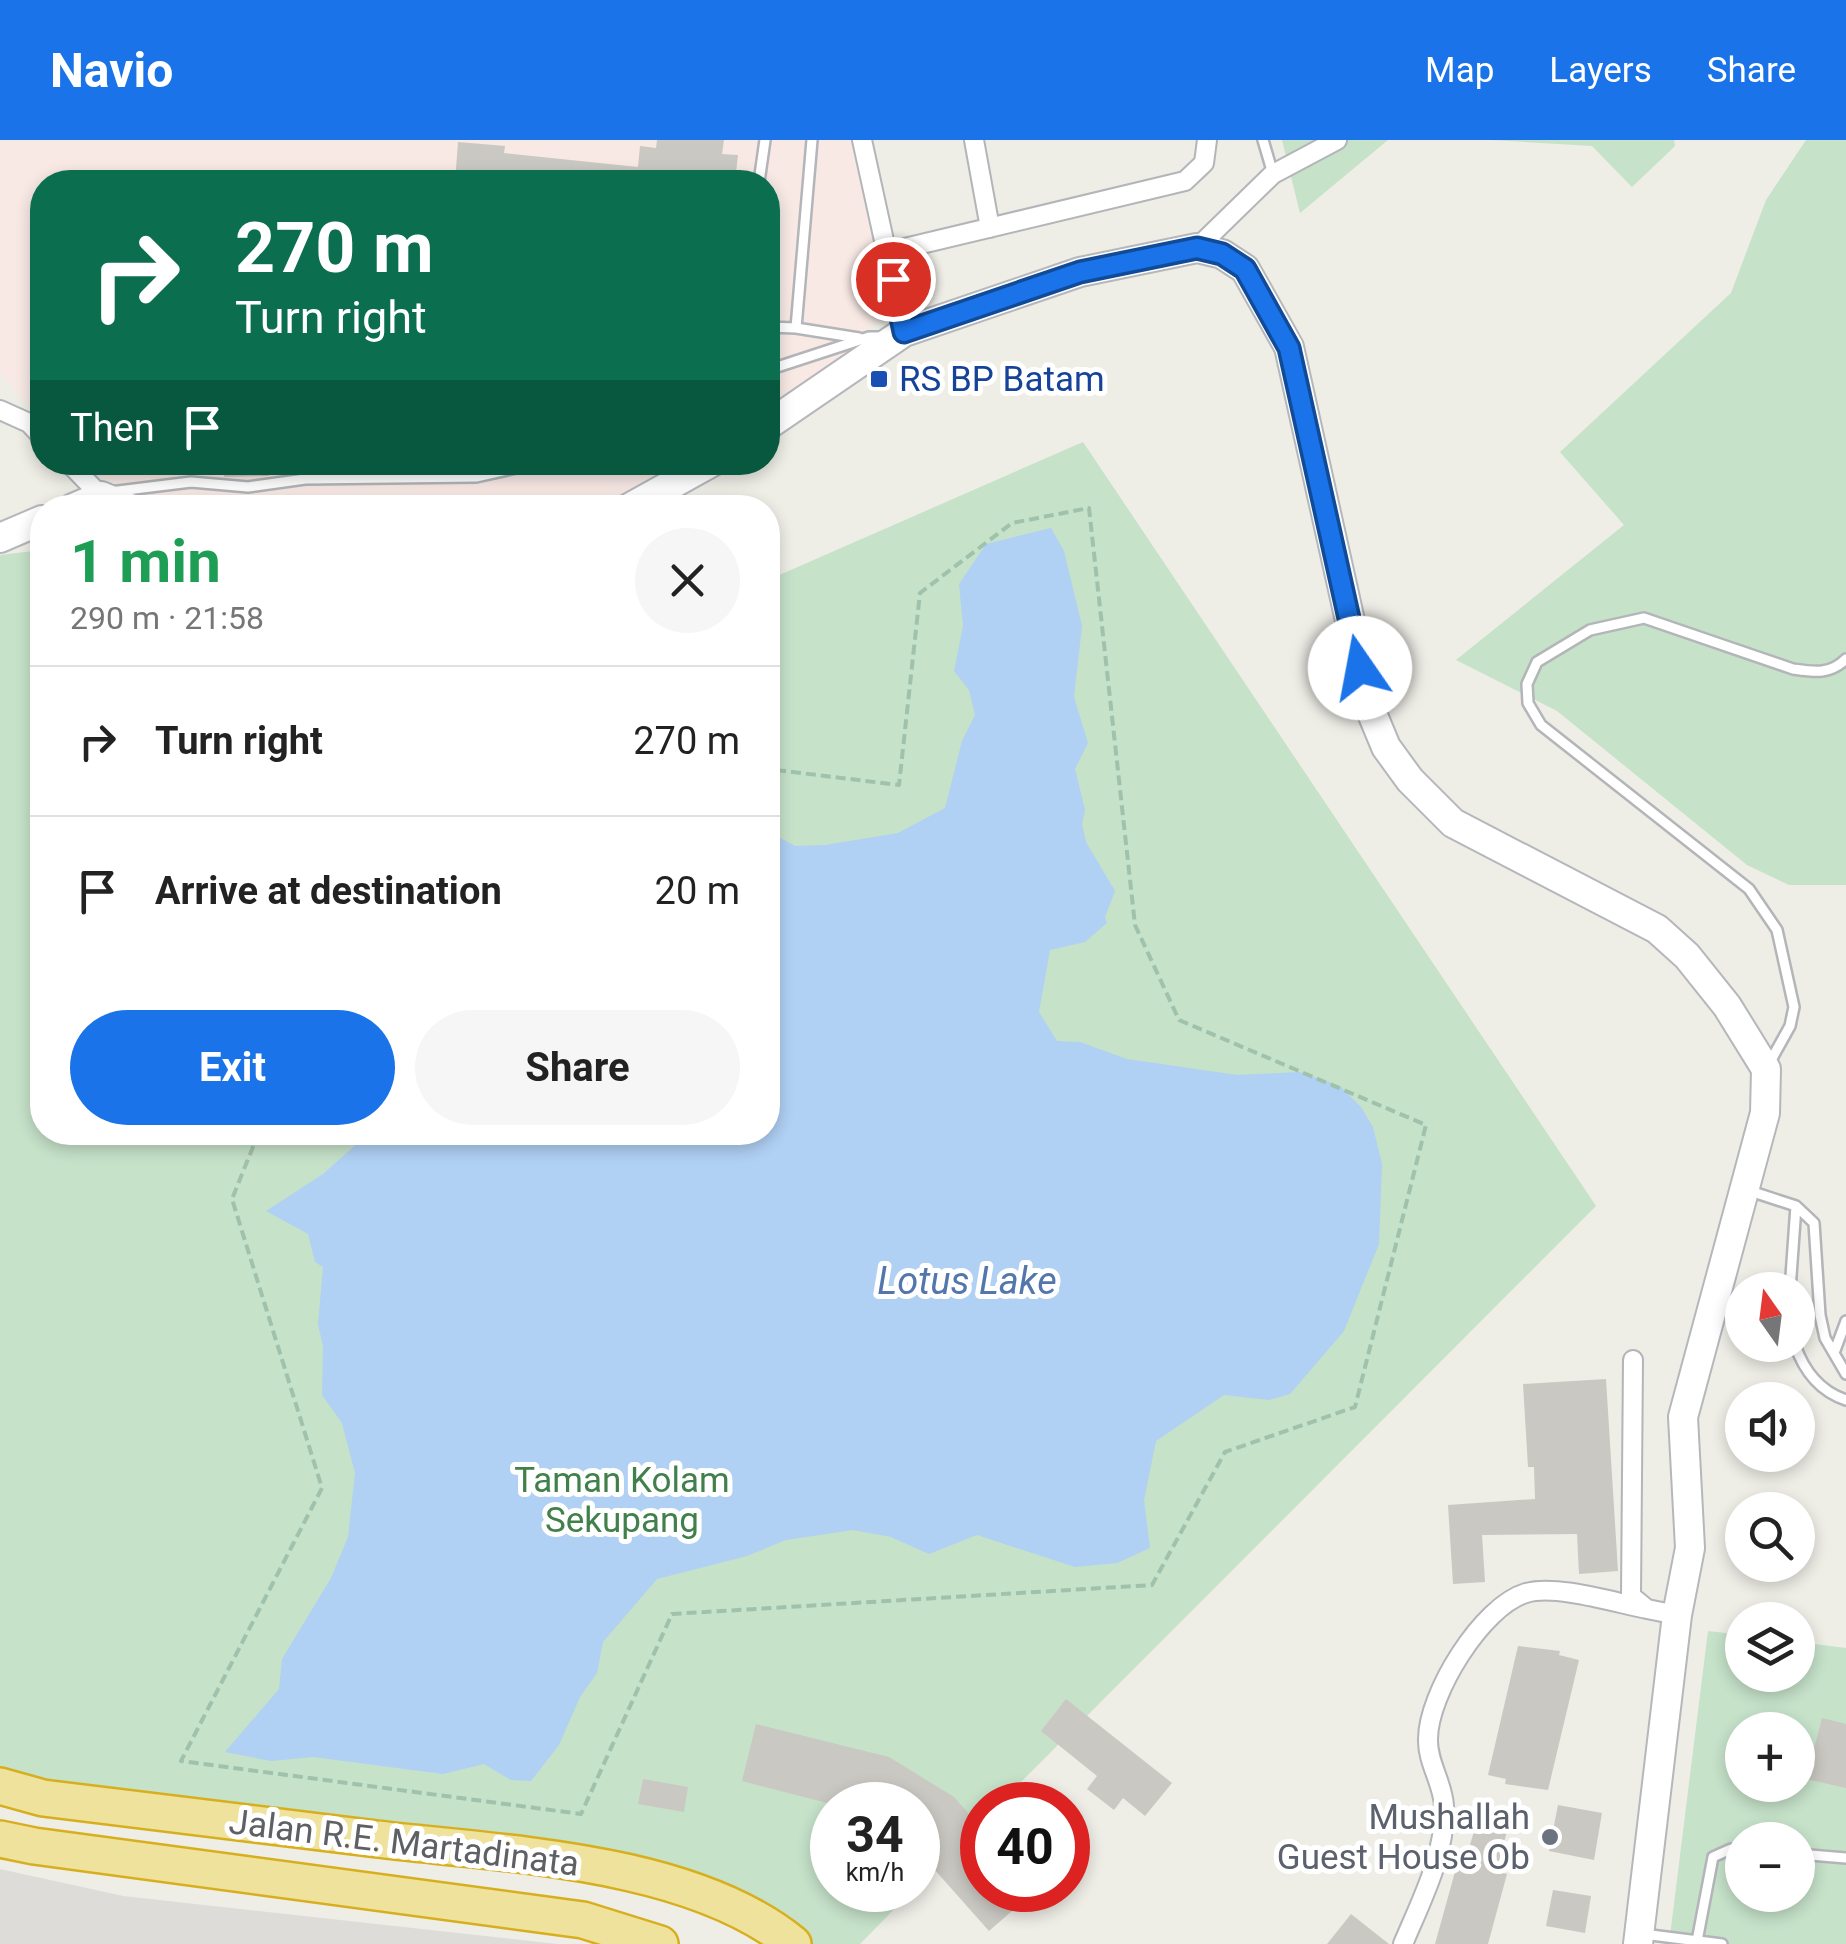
<!DOCTYPE html>
<meta charset="utf-8">
<style>
:root{--surface:#fff;--page:#f6f6f6;--text:#222;--muted:#767676;--line:#e0e0e0;--accent:#1a73e8}
body{margin:0;font-family:Roboto,sans-serif;background:var(--page);color:var(--text);height:100vh;display:flex;flex-direction:column;font-size:38px;white-space:nowrap}
*{box-sizing:border-box;margin:0}
p{font-size:32px;color:var(--muted)}
.icon{flex:none;width:55px;height:55px;fill:none;stroke:currentColor;stroke-width:2;stroke-linecap:round;stroke-linejoin:round}
.map{position:relative;flex:1;overflow:hidden}
.drawer{position:absolute;left:30px;top:355px;width:750px;height:650px;display:flex;flex-direction:column;background:var(--surface);border-radius:40px;box-shadow:0 5px 15px #0003}
.drawer>*{flex:none}
.top-card{position:absolute;left:30px;top:30px;width:750px;height:305px;border-radius:40px;box-shadow:0 5px 15px #0003;background:#0b6e4f;color:#fff;overflow:hidden}
.needle{width:65px;rotate:346deg}
.fabs{position:absolute;left:1725px;top:1132px;display:grid;gap:20px}
.fabs a{display:grid;place-items:center;width:90px;height:90px;border-radius:50%;background:var(--surface);box-shadow:0 5px 15px #0003;font-size:50px}
.speed{position:absolute;left:810px;top:1642px;display:flex;gap:20px;font-size:50px;font-weight:700;text-align:center}
.speed>*{display:grid;place-content:center;width:130px;height:130px;border-radius:50%;background:var(--surface);box-shadow:0 5px 15px #0003;line-height:1}
.speed small{font-size:25px;font-weight:400}
.speed .limit{border:15px solid #d22;background:#fff;color:#111}
.pin{position:absolute;display:grid;place-items:center;width:85px;height:85px;color:#fff;margin:-42px;border:5px solid #fff;border-radius:50%;box-shadow:0 2px 10px #0007}
.me{position:absolute;width:110px;margin:-55px;rotate:348deg;stroke-linejoin:round;filter:drop-shadow(0 0 8px #0008)}
.turn{display:flex;align-items:center;gap:35px;height:210px;padding:0 40px;font-size:45px}
.turn .icon{width:130px;height:130px;stroke-width:2.5}
.turn b{display:block;font-size:70px;line-height:85px}
.then{display:flex;align-items:center;height:95px;padding:0 40px;background:#0003;gap:20px;font-size:38px}
.round{display:grid;place-items:center;flex:none;width:105px;height:105px;border-radius:52px;background:var(--page)}
.overview{display:flex;align-items:center;justify-content:space-between;height:170px;padding:0 40px}
h1{font-size:60px;font-weight:700;line-height:75px;color:#1e9e55}
.cta{display:flex;gap:20px;margin-top:auto;padding:20px 40px}
.cta a{flex:1;height:115px;border-radius:60px;background:var(--accent);color:#fff;font-size:40px;font-weight:700;line-height:115px;text-align:center}
.cta a+a{background:var(--page);color:var(--text)}
ul{padding:0;list-style:none}
li{display:flex;align-items:center;gap:30px;height:150px;padding:0 40px;border-top:2px solid var(--line)}
li div{flex:1}
li b{display:block;font-size:38px}
li em{font-style:normal}
header{display:flex;align-items:center;gap:60px;box-sizing:border-box;height:140px;padding:0 50px;background:var(--accent);color:#fff}
header strong{font-size:48px}
nav{display:flex;gap:55px;margin-inline-start:auto;font-size:35px}
.map>svg:first-child{display:block}
</style>
<header>
<strong>Navio</strong>
<nav><a>Map</a><a>Layers</a><a>Share</a></nav>
</header>
<div class="map">
<svg width="1846" height="1804" viewBox="0 0 1846 1804">
<rect width="100%" height="100%" fill="#eeede6"/>
<!-- industrial -->
<path fill="#dddcd8" d="M0 1729 123 1756 557 1804H0Z"/>
<!-- medical -->
<path fill="#f8e9e5" d="M0 0H860L898 161 869 187 872 201 768 269V42H42V280L0 234Z
M79 323H682L596 368 183 367 85 331Z"/>
<!-- green -->
<path fill="#c6e2c9" fill-rule="evenodd" d="M1282 0H1388L1300 73Z
M1490 0H1674L1675 6 1632 47 1592 6Z
M1806 0H1846V745H1789L1747 725 1557 571 1456 520 1624 385 1560 312 1731 153 1766 60Z
M1083 302 1596 1066 998 1665H982V1681L918 1746V1665H832V1750H913L860 1804H793L725 1762 0 1646V415L42 410V992H768V440Z
M1708 1491 1742 1495V1535H1798V1502L1846 1508V1804H1669ZM1742 1590H1798V1645H1742ZM1742 1700H1798V1755H1742Z"/>
<!-- water -->
<path fill="#b0d0f4" d="M1051 388 1064 411 1082 486 1074 557 1088 603 1075 629 1085 670 1082 684 1086 702 1115 751 1105 777 1107 783 1085 802 1050 810 1039 872 1057 901 1080 902 1127 919 1237 935 1300 932 1340 946 1361 967 1373 987 1382 1024 1379 1104 1344 1191 1290 1254 1269 1260 1224 1255 1156 1301 1144 1360 1150 1408 1117 1423 1075 1427 977 1395 929 1414 891 1397 853 1390 786 1400 747 1416 657 1439 603 1502 597 1533 580 1557 559 1605 531 1641 511 1640 484 1624 443 1634 313 1617 271 1621 225 1612 279 1549 282 1519 331 1438 348 1397 355 1333 342 1283 322 1255 323 1206 318 1184 323 1127 315 1122 308 1094 266 1071 323 1034 369 993 768 992V691L795 706 825 705 898 693 945 668 962 601 975 575 969 550 954 531 963 486 959 444 986 404Z"/>
<!-- building -->
<path fill="#cac8c2" d="M657 0H724L722 14 738 15 735 42H455L458 2 505 6 504 13 638 27 640 6 656 8Z
M226 322H271L269 336 224 337Z
M1606 1239 1618 1431 1579 1434 1577 1394 1482 1395 1485 1442 1453 1444 1448 1365 1535 1359 1534 1327H1528L1523 1244Z
M1518 1506 1560 1511 1559 1515 1579 1520 1548 1650 1505 1644 1506 1639 1488 1635Z
M1066 1559 1172 1643 1145 1676 1123 1658 1114 1670 1087 1649 1097 1636 1041 1591Z
M1822 1578 1846 1584V1648L1806 1639Z
M756 1584 889 1617 954 1657 982 1689V1750H1036L989 1791 918 1711V1665H835L742 1641Z
M643 1639 688 1647 684 1672 638 1664Z
M1558 1665 1602 1673 1594 1720 1549 1711Z
M1479 1673 1510 1681 1496 1731 1507 1734 1488 1804H1435L1458 1721 1465 1723Z
M1553 1750 1591 1756 1585 1793 1546 1786Z
M1351 1774 1389 1804H1327Z"/>
<g fill="none" stroke-linecap="round" stroke-linejoin="round">
<!-- lane casing -->
<g stroke="#b3b5b9" stroke-width="14">
<path id="lane" d="M1263 0 1273 34
M759 42 765 0
M768 187 796 188 859 198
M796 188 812 0
M768 230 869 197H885
M110 352 191 342 248 347 305 339 476 337 544 322
M1770 922 1790 886 1794 867 1777 790 1749 749 1541 585 1528 563 1527 544 1537 522 1590 490 1644 478 1793 529C1814 532 1830 535 1846 519
M1747 1050 1796 1066 1814 1083 1820 1175 1825 1198 1846 1234
M1790 1150 1796 1066
M1795 1205C1804 1231 1819 1251 1846 1260
M1834 1213 1846 1181
M1798 1714 1846 1718
M1643 1794 1722 1804
M1697 1801 1713 1717 1731 1709 1742 1710"/>
</g>
<!-- street casing -->
<g stroke="#b3b5b9" stroke-width="22">
<path id="street" d="M862 0 904 192
M974 0 990 88
M1197 108 1273 34 1337 0
M888 112 1185 41 1204 23 1207 0
M0 270 29 283 42 297
M68 322 101 356
M1633 1220 1631 1456 1647 1469 1677 1475
M1403 1804C1421 1761 1446 1714 1444 1666 1443 1643 1427 1622 1428 1599 1428 1554 1482 1466 1526 1453 1556 1444 1616 1463 1647 1469"/>
</g>
<!-- secondary casing -->
<g stroke="#b5b7bb" stroke-width="32">
<path id="secondary" d="M768 285 904 192 1080 132 1197 108 1222 114 1245 129 1289 207 1369 566 1386 607 1410 640 1453 683 1657 789 1687 816 1727 866 1766 929 1765 973 1683 1277 1690 1408 1677 1475 1638 1804
M73 368 101 356 130 368
M629 368 712 322
M0 398 42 380"/>
</g>
<!-- highway casing -->
<g stroke="#d7af1e" stroke-width="40">
<path id="highway" d="M0 1646 43 1658C155 1671 266 1685 377 1699 505 1714 691 1720 793 1804
M0 1699 34 1706 583 1780 660 1804"/>
</g>
<!-- path -->
<path stroke="#a0c2ad" stroke-width="4" stroke-dasharray="10 5" stroke-linecap="butt" d="M259 992 232 1059 322 1348 181 1621 581 1674 672 1474 1152 1445 1225 1312 1355 1267 1426 985 1179 880 1135 785 1089 368 1012 383 920 453 899 645 768 629"/>
<!-- lane -->
<use href="#lane" stroke="#fff" stroke-width="9"/>
<!-- street -->
<use href="#street" stroke="#fff" stroke-width="18"/>
<!-- secondary -->
<use href="#secondary" stroke="#fff" stroke-width="28"/>
<!-- highway -->
<use href="#highway" stroke="#efe29c" stroke-width="35"/>
</g>
<g fill="none" stroke-linecap="round" stroke-linejoin="round">
<!-- route casing -->
<g stroke="#114b97" stroke-width="25">
<path id="route" d="M893 139 904 192 1080 132 1197 108 1222 114 1245 129 1289 208 1360 528"/>
</g>
<!-- route -->
<use href="#route" stroke="#1a73e8" stroke-width="18"/>
</g>
<!-- markers -->
<rect fill="#1a4fb4" stroke="#fff" stroke-width="4" x="869" y="229" width="20" height="20" rx="5"/>
<circle fill="#6b7280" stroke="#fff" stroke-width="4" cx="1550" cy="1697" r="10"/>
<g text-anchor="middle" dominant-baseline="central" stroke-width="10" stroke-linejoin="round" paint-order="stroke">
<!-- transit labels -->
<g font-size="35" fill="#164399" stroke="#fff" text-anchor="start">
<text x="899" y="239">RS BP Batam</text>
</g>
<!-- park labels -->
<g font-size="35" fill="#41804a" stroke="#fff">
<text x="622" y="1340">Taman Kolam<tspan x="622" dy="40">Sekupang</tspan></text>
</g>
<!-- worship labels -->
<g font-size="35" fill="#5b616d" stroke="#fff" text-anchor="end">
<text x="1530" y="1677">Mushallah<tspan x="1530" dy="40">Guest House Ob</tspan></text>
</g>
<!-- street labels -->
<g font-size="35" fill="#5e6064" stroke="#fff">
<text transform="translate(404 1703) rotate(7)">Jalan R.E. Martadinata</text>
</g>
<!-- water labels -->
<g font-size="38" font-style="italic" fill="#5376ad" stroke="#fff">
<text x="967" y="1141">Lotus Lake</text>
</g>
</g>
</svg>
<div class="fabs">
<a><svg class="needle" viewBox="-14 -14 28 28"><path d="M0-13l5 13h-10z" fill="#e53935"/><path d="M0 13l5-13h-10z" fill="#767676"/></svg></a>
<a><svg class="icon" aria-label="sound" viewBox="0 0 24 24"><path d="M4 9h4l5-4v14l-5-4H4zM17 9q2 3 0 6"/></svg></a>
<a><svg class="icon" aria-label="search" viewBox="0 0 24 24"><circle cx="10" cy="10" r="6"/><path d="M15 15l6 6"/></svg></a>
<a><svg class="icon" aria-label="layers" viewBox="0 0 24 24"><path d="M12 4l9 5-9 5-9-5zM3 14l9 5 9-5"/></svg></a>
<a>+</a>
<a>−</a>
</div>
<div class="speed"><div>34<small>km/h</small></div><div class="limit">40</div></div>
<div class="pin" style="left:893px;top:139px;background:#d93025"><svg class="icon" aria-label="arrive" viewBox="0 0 24 24"><path d="M6 21V4h12l-3 4 3 4H6"/></svg></div>
<svg class="me" style="left:1360px;top:528px" viewBox="-20 -20 40 40"><circle r="19" fill="#fff"/><path d="M0-13L10 11 0 6-10 11z" fill="#1a73e8"/></svg>
<div class="top-card">
<div class="turn"><svg class="icon" aria-label="right" viewBox="0 0 24 24"><path d="M7 20v-9h11M14 6l5 5-5 5"/></svg><div><b>270 m</b>Turn right</div></div>
<div class="then">Then<svg class="icon" aria-label="arrive" viewBox="0 0 24 24"><path d="M6 21V4h12l-3 4 3 4H6"/></svg></div>
</div>
<section class="drawer">
<div class="overview"><div><h1>1 min</h1><p>290 m · 21:58</p></div><a class="round"><svg class="icon" aria-label="close" viewBox="0 0 24 24"><path d="M6 6l12 12M18 6L6 18"/></svg></a></div>
<ul>
<li><svg class="icon" aria-label="right" viewBox="0 0 24 24"><path d="M7 20v-9h11M14 6l5 5-5 5"/></svg><div><b>Turn right</b></div><em>270 m</em></li>
<li><svg class="icon" aria-label="arrive" viewBox="0 0 24 24"><path d="M6 21V4h12l-3 4 3 4H6"/></svg><div><b>Arrive at destination</b></div><em>20 m</em></li>
</ul>
<div class="cta"><a>Exit</a><a>Share</a></div>
</section>
</div>
